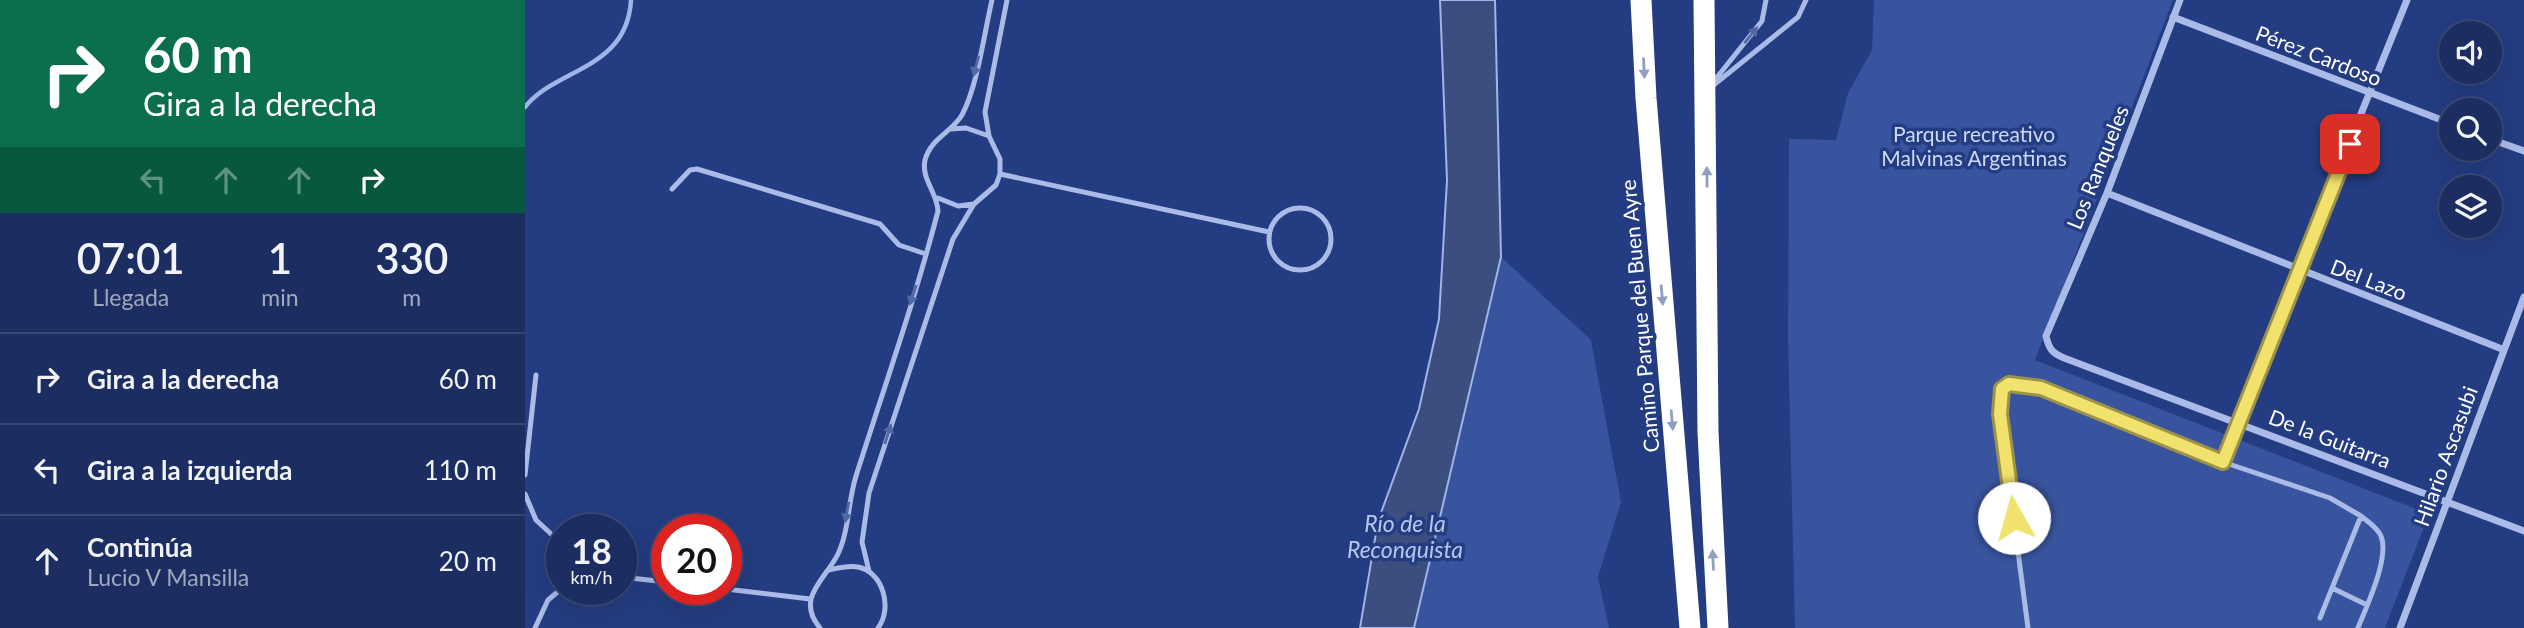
<!DOCTYPE html>
<html lang="es">
<meta charset="utf-8">
<style>
:root{--surface:#1b2d61;--page:#243567;--text:#f1f3f6;--muted:#a0a8bd;--line:#394976}
body{margin:0;font-family:Lato,sans-serif;background:var(--page);color:var(--text);height:100vh;display:flex;flex-direction:column;font-size:26px;white-space:nowrap}
*{box-sizing:border-box;margin:0}
p{font-size:23px;color:var(--muted)}
.icon{flex:none;width:38px;height:38px;fill:none;stroke:currentColor;stroke-width:2;stroke-linecap:round;stroke-linejoin:round}
.map{position:relative;flex:1;overflow:hidden}
.drawer{display:flex;flex-direction:column;background:var(--surface);width:525px}
.drawer>*{flex:none}
.hud{background:#0b6e4f;color:#fff;overflow:hidden}
.controls{position:absolute;left:1914px;top:21px;display:grid;gap:14px}
.controls a{display:grid;place-items:center;width:63px;height:63px;border-radius:50%;background:var(--surface);box-shadow:0 7px 28px #0002,0 0 0 2px var(--line);font-size:35px}
.speed{position:absolute;left:21px;top:514px;display:flex;gap:14px;font-size:35px;font-weight:700;text-align:center}
.speed>*{display:grid;place-content:center;width:91px;height:91px;border-radius:50%;background:var(--surface);box-shadow:0 7px 28px #0002,0 0 0 2px var(--line);line-height:1}
.speed small{font-size:18px;font-weight:400}
.speed .limit{border:10px solid #d22;background:#fff;color:#111}
.pin{position:absolute;display:grid;place-items:center;width:60px;height:60px;color:#fff;margin:-30px;border-radius:14px;box-shadow:0 4px 10px #0006}
.me{position:absolute;width:77px;margin:-38px;rotate:353deg;stroke-linejoin:round;filter:drop-shadow(0 0 5px #0008)}
.turn{display:flex;align-items:center;gap:24px;height:147px;padding:0 28px;font-size:32px}
.turn .icon{width:91px;height:91px;stroke-width:2.5}
.turn b{display:block;font-size:49px;line-height:60px}
.lanes{display:flex;align-items:center;height:66px;padding:0 28px;background:#0003;justify-content:center;gap:35px;direction:ltr}
.lanes .off{opacity:.35}
.eta{display:flex;justify-content:space-evenly;align-items:center;height:119px;text-align:center}
.eta b{font-size:42px;font-weight:600;line-height:49px}
ul{padding:0;list-style:none}
li{display:flex;align-items:center;gap:21px;height:91px;padding:0 28px;border-top:2px solid var(--line)}
li div{flex:1}
li b{display:block;font-size:26px}
li em{font-style:normal}
main{display:flex;flex:1;min-height:0}
.map>svg:first-child{display:block}
</style>
<main>
<section class="drawer">
<div class="hud">
<div class="turn"><svg class="icon" aria-label="right" viewBox="0 0 24 24"><path d="M7 20v-9h11M14 6l5 5-5 5"/></svg><div><b>60 m</b>Gira a la derecha</div></div>
<div class="lanes"><svg class="icon off" aria-label="left" viewBox="0 0 24 24"><path d="M17 20v-9H6M10 6l-5 5 5 5"/></svg><svg class="icon off" aria-label="ahead" viewBox="0 0 24 24"><path d="M12 20V5M6 11l6-6 6 6"/></svg><svg class="icon off" aria-label="ahead" viewBox="0 0 24 24"><path d="M12 20V5M6 11l6-6 6 6"/></svg><svg class="icon" aria-label="right" viewBox="0 0 24 24"><path d="M7 20v-9h11M14 6l5 5-5 5"/></svg></div>
</div>
<div class="eta">
<div><b>07:01</b><p>Llegada</p></div>
<div><b>1</b><p>min</p></div>
<div><b>330</b><p>m</p></div>
</div>
<ul>
<li><svg class="icon" aria-label="right" viewBox="0 0 24 24"><path d="M7 20v-9h11M14 6l5 5-5 5"/></svg><div><b>Gira a la derecha</b></div><em>60 m</em></li>
<li><svg class="icon" aria-label="left" viewBox="0 0 24 24"><path d="M17 20v-9H6M10 6l-5 5 5 5"/></svg><div><b>Gira a la izquierda</b></div><em>110 m</em></li>
<li><svg class="icon" aria-label="ahead" viewBox="0 0 24 24"><path d="M12 20V5M6 11l6-6 6 6"/></svg><div><b>Continúa</b><p>Lucio V Mansilla</p></div><em>20 m</em></li>
</ul>
</section>
<div class="map">
<svg width="1999" height="628" viewBox="0 0 1999 628">
<rect width="100%" height="100%" fill="#243c81"/>
<!-- green -->
<path fill="#38549e" d="M1349 0H1648L1510 360 1904 514 1860 628H1270L1263 338 1264 139 1311 140 1323 93 1347 50Z
M976 257 1066 340 1096 502 1073 577 1084 628H889Z"/>
<!-- water -->
<path fill="#3c4d80" stroke="#9fb4e8" stroke-width="2" d="M915 0H970L976 257 889 628H835L853 521 894 409 914 319 922 180Z"/>
<g fill="none" stroke-linecap="round" stroke-linejoin="round">
<!-- stream -->
<path stroke="#9fb4e8" stroke-width="4.5" d="M0 107C31 68 102 70 106 0"/>
<!-- lane -->
<path stroke="#abbbe7" stroke-width="5" d="M1189 81 1237 21 1241 0
M1185 88 1273 17 1281 0
M425 129 441 128 464 136
M475 174 744 232
M147 189 165 170 172 169 355 224 374 245 401 254
M413 198 433 206 449 204
M744 239a31 31 0 1 1 62 0a31 31 0 1 1-62 0Z
M1698 462 1805 498 1836 516 1795 618
M0 475 11 375
M0 494 11 520 37 544
M37 554 30 575C36 601 66 614 84 590
M304 570C313 568 323 565 333 567 358 572 368 608 353 628
M344 571 337 542 344 493 428 239 449 204 471 185 475 174V159L464 136 460 112 482 0
M96 577 142 582
M1807 588 1842 605
M201 589 285 599
M10 628 23 600 35 590
M295 628C270 598 300 580 313 554 324 531 323 501 331 476 359 388 390 300 413 211 412 192 396 179 400 160 406 138 426 133 437 115 453 84 459 34 467 0
M1503 628 1475 414 1477 389 1484 384 1516 389 1698 462 1712 421
M1833 628C1841 607 1865 558 1856 536 1852 527 1843 522 1836 516"/>
<!-- street -->
<path stroke="#abbbe7" stroke-width="7" d="M1655 0 1582 193 1521 336C1524 349 1527 353 1539 358L1999 531
M1648 17 1927 124
M1965 139 1999 151
M1582 193 1977 349
M1712 421 1882 0
M1875 628 1999 297"/>
<!-- highway -->
<path stroke="#fff" stroke-width="21" d="M1116 0 1121 98 1165 628
M1179 0 1183 432 1193 628"/>
</g>
<!-- one-way arrows -->
<defs><path id="oneway-solid" d="M-6-.8H1V-3.2L6.5 0L1 3.2V.8H-6Z" transform="scale(1.75)"/></defs>
<g fill="#5368a5">
<use href="#oneway-solid" transform="translate(1226 35) rotate(-51)"/>
<use href="#oneway-solid" transform="translate(451 66) rotate(105)"/>
<use href="#oneway-solid" transform="translate(388 295) rotate(108)"/>
<use href="#oneway-solid" transform="translate(363 434) rotate(-72)"/>
<use href="#oneway-solid" transform="translate(322 512) rotate(100)"/>
</g>
<g fill="#929ec0">
<use href="#oneway-solid" transform="translate(1119 68) rotate(87)"/>
<use href="#oneway-solid" transform="translate(1182 177) rotate(-91)"/>
<use href="#oneway-solid" transform="translate(1137 295) rotate(85)"/>
<use href="#oneway-solid" transform="translate(1147 420) rotate(85)"/>
<use href="#oneway-solid" transform="translate(1188 560) rotate(-93)"/>
</g>
<g fill="none" stroke-linecap="round" stroke-linejoin="round">
<!-- route casing -->
<g stroke="#9d9348" stroke-width="18">
<path id="route" d="M1489 518 1475 414 1477 389 1484 384 1516 388 1698 462 1825 144"/>
</g>
<!-- route -->
<use href="#route" stroke="#f1e26e" stroke-width="12"/>
</g>
<g text-anchor="middle" dominant-baseline="central" stroke-width="7" stroke-linejoin="round" paint-order="stroke">
<!-- street labels -->
<g font-size="21" fill="#fff" stroke="#243c81">
<text transform="translate(1794 55) rotate(21)">Pérez Cardoso</text>
<text transform="translate(1572 167) rotate(-68)">Los Ranqueles</text>
<text transform="translate(1844 279) rotate(21)">Del Lazo</text>
<text transform="translate(1114 316) rotate(-95)">Camino Parque del Buen Ayre</text>
<text transform="translate(1805 438) rotate(21)">De la Guitarra</text>
<text transform="translate(1920 456) rotate(-70)">Hilario Ascasubi</text>
</g>
<!-- park labels -->
<g font-size="21" fill="#ced9f5" stroke="#243c81">
<text x="1449" y="133">Parque recreativo<tspan x="1449" dy="24">Malvinas Argentinas</tspan></text>
</g>
<!-- water labels -->
<g font-size="23" font-style="italic" fill="#b6c6ee" stroke="#243c81">
<text x="880" y="523">Río de la<tspan x="880" dy="26">Reconquista</tspan></text>
</g>
</g>
</svg>
<div class="controls">
<a><svg class="icon" aria-label="sound" viewBox="0 0 24 24"><path d="M4 9h4l5-4v14l-5-4H4zM17 9q2 3 0 6"/></svg></a>
<a><svg class="icon" aria-label="search" viewBox="0 0 24 24"><circle cx="10" cy="10" r="6"/><path d="M15 15l6 6"/></svg></a>
<a><svg class="icon" aria-label="layers" viewBox="0 0 24 24"><path d="M12 4l9 5-9 5-9-5zM3 14l9 5 9-5"/></svg></a>
</div>
<div class="speed"><div>18<small>km/h</small></div><div class="limit">20</div></div>
<div class="pin" style="left:1825px;top:144px;background:#d93025"><svg class="icon" aria-label="arrive" viewBox="0 0 24 24"><path d="M6 21V4h12l-3 4 3 4H6"/></svg></div>
<svg class="me" style="left:1489px;top:518px" viewBox="-20 -20 40 40"><circle r="19" fill="#fff"/><path d="M0-13L10 11 0 6-10 11z" fill="#f1e26e"/></svg>
</div>
</main>
